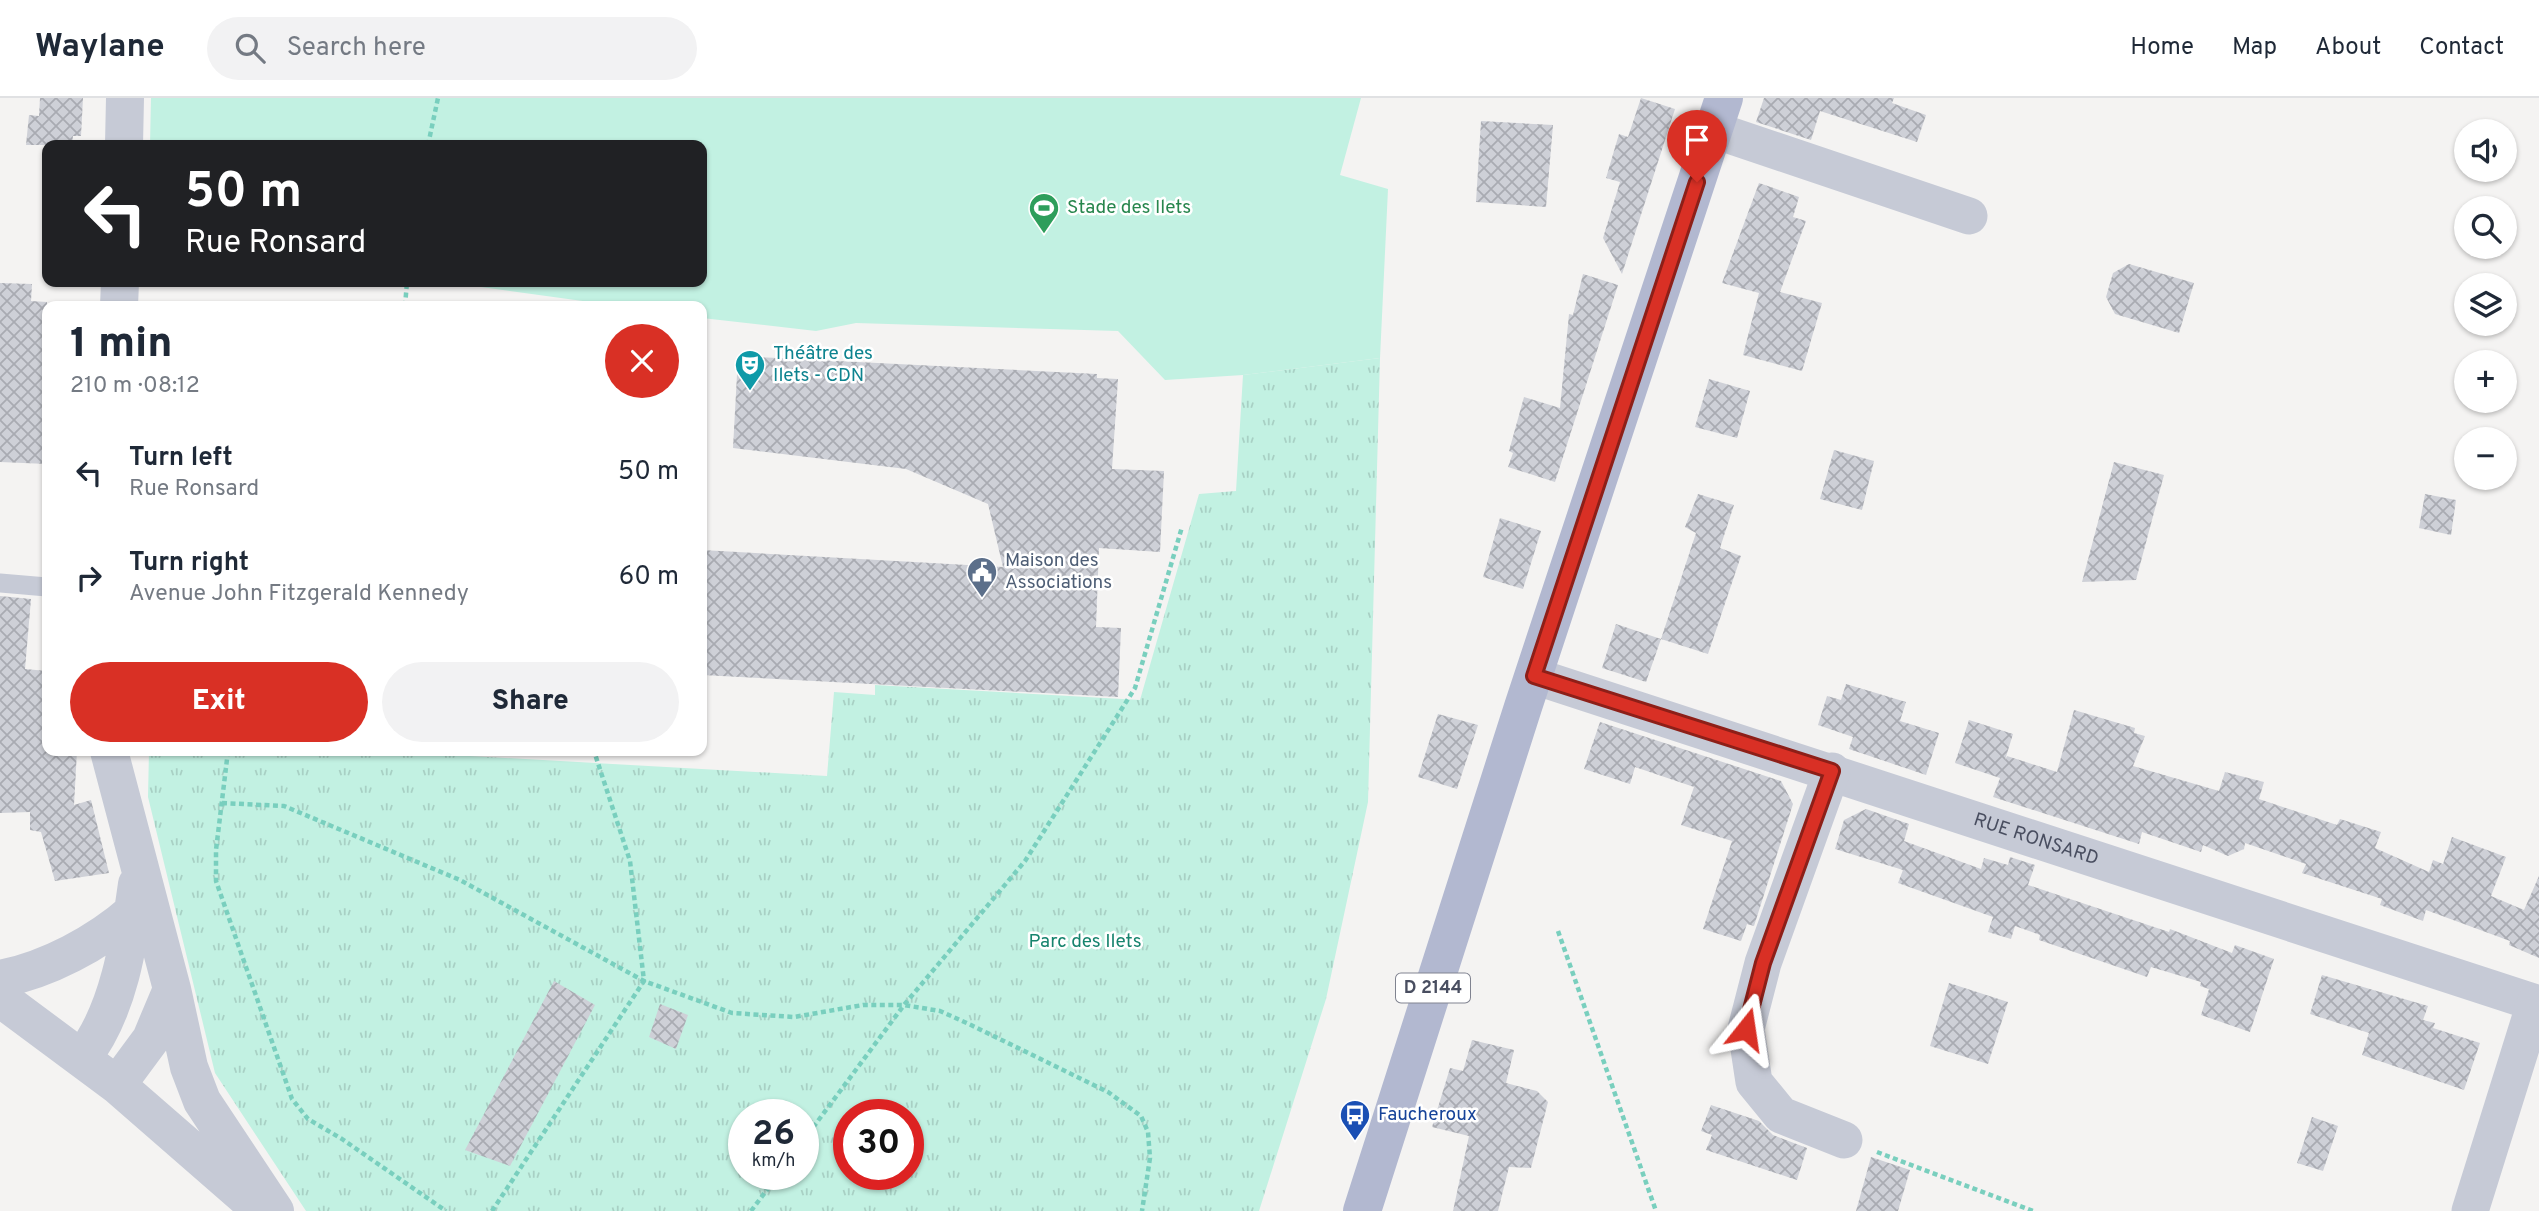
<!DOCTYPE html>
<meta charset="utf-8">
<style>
:root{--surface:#fff;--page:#f2f2f3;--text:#1f2937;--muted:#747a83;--line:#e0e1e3;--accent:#d93025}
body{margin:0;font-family:Overpass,sans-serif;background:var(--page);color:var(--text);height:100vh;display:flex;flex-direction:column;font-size:26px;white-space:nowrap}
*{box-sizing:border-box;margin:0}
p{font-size:23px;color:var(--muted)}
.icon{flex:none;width:38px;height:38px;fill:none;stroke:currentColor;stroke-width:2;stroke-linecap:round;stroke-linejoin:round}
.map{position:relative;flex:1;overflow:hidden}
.sheet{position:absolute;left:42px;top:203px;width:665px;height:455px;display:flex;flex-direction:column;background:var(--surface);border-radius:14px;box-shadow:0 2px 5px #0004}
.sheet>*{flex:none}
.hud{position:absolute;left:42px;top:42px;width:665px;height:147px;border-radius:14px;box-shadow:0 2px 5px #0004;background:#202124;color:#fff;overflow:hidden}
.fabs{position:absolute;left:2454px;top:21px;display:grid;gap:14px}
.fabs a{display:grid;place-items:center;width:63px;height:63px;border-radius:50%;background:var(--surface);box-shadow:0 2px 5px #0004;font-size:35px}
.speed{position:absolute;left:728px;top:1001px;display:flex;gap:14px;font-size:35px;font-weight:700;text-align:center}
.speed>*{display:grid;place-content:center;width:91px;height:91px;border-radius:50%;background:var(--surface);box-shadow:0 2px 5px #0004;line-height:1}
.speed small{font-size:18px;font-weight:400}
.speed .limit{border:10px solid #d22;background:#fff;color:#111}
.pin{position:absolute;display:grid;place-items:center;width:60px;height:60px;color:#fff;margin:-72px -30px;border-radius:50% 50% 50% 0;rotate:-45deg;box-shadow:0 0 7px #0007}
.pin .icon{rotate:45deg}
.me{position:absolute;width:77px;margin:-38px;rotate:15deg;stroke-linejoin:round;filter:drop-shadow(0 0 5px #0008)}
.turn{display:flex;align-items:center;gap:24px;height:147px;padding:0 28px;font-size:32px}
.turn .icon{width:91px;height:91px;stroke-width:2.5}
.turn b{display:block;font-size:49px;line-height:60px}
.round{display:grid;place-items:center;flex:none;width:74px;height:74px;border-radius:37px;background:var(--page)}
.overview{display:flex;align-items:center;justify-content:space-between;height:119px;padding:0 28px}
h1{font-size:42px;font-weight:800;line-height:52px}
.action{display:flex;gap:14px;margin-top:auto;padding:14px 28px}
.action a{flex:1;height:80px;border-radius:42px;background:var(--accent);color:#fff;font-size:28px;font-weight:800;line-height:80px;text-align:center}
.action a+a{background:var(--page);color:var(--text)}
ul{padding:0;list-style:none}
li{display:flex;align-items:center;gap:21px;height:105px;padding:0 28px}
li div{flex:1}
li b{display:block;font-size:26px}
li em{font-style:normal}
header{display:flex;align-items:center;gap:42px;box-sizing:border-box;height:98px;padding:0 35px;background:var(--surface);border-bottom:2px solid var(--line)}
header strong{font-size:33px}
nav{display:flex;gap:38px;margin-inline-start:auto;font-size:24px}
.search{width:490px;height:63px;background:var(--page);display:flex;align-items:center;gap:18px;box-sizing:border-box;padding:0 24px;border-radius:38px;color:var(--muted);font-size:26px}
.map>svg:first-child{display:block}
</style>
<header>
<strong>Waylane</strong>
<div class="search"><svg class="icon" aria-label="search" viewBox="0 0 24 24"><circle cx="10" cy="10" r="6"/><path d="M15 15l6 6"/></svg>Search here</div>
<nav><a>Home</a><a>Map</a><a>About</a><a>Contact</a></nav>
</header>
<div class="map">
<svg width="2539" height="1113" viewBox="0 0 2539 1113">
<defs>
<pattern id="park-tufts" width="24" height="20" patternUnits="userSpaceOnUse" patternTransform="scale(1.75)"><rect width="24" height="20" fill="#c2f1e2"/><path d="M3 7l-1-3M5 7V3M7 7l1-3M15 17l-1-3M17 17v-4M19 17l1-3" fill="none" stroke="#a8d0c4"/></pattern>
<pattern id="building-cross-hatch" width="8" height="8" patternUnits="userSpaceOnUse" patternTransform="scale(1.75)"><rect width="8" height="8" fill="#ced0d7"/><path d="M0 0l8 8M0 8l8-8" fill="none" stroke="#a9abb2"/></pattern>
</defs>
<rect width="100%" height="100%" fill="#f4f3f2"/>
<!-- park -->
<path fill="url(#park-tufts)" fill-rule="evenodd" d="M1380 260 1368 704 1326 901 1259 1113H306L215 975 148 699 149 653H381L827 678 834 594 875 597V587L1140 602 1199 396 1236 393 1243 277ZM744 1017H803V1076H744ZM849 1017H908V1076H849Z"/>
<!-- pitch -->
<path fill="#c2f1e2" d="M151 0H1361L1340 77 1388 91 1380 260 1243 277 1165 282 1118 233 856 225 816 233 702 220V208H619L445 184H702V47H150Z"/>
<!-- building -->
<path fill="url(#building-cross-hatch)" d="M40 0H83L81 38H73L72 47H26L29 17 39 18Z
M1641 0 1675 11 1622 176 1603 140 1620 84 1606 80 1619 36 1628 39Z
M1764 0H1894L1892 5 1926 17 1917 44 1820 13 1811 42 1756 24Z
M1481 23 1553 27 1546 109 1476 104Z
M1759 85 1799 99 1793 119 1806 123 1780 194 1822 205 1802 273 1743 257 1759 195 1722 185Z
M2129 166 2194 185 2179 235 2115 216 2106 199 2113 175Z
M1583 176 1618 187 1555 384 1508 369 1513 355 1509 353 1524 299 1560 310 1569 216 1573 217Z
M0 185 32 186 31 203 47 204V366L0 364Z
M738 258 1097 276V280L1118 281 1112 371 1164 373 1160 454 1099 450 1096 529 1121 530 1118 599 702 577V452L1003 469 988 406 906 371 733 350Z
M1709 281 1750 293 1737 340 1695 329Z
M1834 352 1874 363 1862 412 1820 401Z
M2114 364 2164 377 2136 482 2082 484Z
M1698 396 1734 407 1720 450 1741 458 1708 556 1661 541 1696 435 1685 429Z
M2425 396 2456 402 2451 437 2419 430Z
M1500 420 1541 433 1523 491 1483 479Z
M0 498 31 501 25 571 47 573V653H77L74 707 91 702 109 775 55 783 41 734 30 732V714L0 715Z
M1616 526 1661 541 1646 584 1602 570Z
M1846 586 1906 604 1900 623 1939 635 1926 677 1849 651 1853 639 1818 627 1827 598 1841 602Z
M2074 612 2135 630 2134 635 2145 638 2133 668 2219 693 2225 674 2264 684 2259 701 2337 727 2340 721 2381 734 2375 750 2429 774 2433 762 2443 766 2452 739 2506 759 2491 798 2524 812 2539 778V860L2509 847 2510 843 2426 812 2423 823 2380 807 2382 801 2302 775 2306 766 2245 745 2244 751 2228 758 2203 747 2201 754 2142 734 2139 746 1993 699 2000 680 1955 665 1969 622 2013 636 2005 662 2007 658 2057 674Z
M1438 616 1478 627 1457 691 1418 679Z
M1600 624 1781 683 1793 706 1754 828 1747 826 1741 843 1703 831 1732 743 1681 727 1694 689 1635 669 1630 686 1584 671Z
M1866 711 1909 726 1904 743 1981 771 1984 760 2008 767 2010 759 2035 767 2028 787 2169 834 2170 831 2232 855 2235 847 2274 861 2250 934 2201 917 2209 891 2200 888 2201 884 2151 869 2147 879 2039 842 2040 837 2015 828 2011 841 1988 834 1993 819 1898 785 1903 772 1835 751 1844 722Z
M2322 877 2428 908 2423 922 2435 925 2433 930 2480 945 2464 992 2362 957 2369 935 2310 916Z
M554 883 595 907 510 1068 465 1052Z
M1949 885 2008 904 1988 966 1930 948Z
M660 906 688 917 676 951 649 939Z
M1472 942 1514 952 1506 985 1537 993 1548 1004 1531 1070 1509 1069 1498 1113H1453L1469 1038 1432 1029 1450 970 1463 973Z
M1711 1007 1759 1023 1773 1037 1807 1050 1797 1082 1706 1052 1712 1037 1701 1033Z
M2312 1019 2338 1028 2323 1073 2297 1065Z
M1871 1059 1910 1072 1898 1113H1856Z"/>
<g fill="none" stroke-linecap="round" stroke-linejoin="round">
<!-- path -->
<path stroke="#79cfbe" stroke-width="4.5" stroke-dasharray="5 3.5" stroke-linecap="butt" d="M428 47 438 0
M405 208 407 184
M228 653 216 752V783L292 1001 308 1021 342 1041 446 1113
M222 705 284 708 460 782 644 883 732 915 794 919 863 907H904L940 913 971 927 1108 994 1141 1018 1148 1034 1150 1060 1142 1113
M1558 833 1656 1113
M803 1043 904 907 1025 763 1135 590 1182 429
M1877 1054 2033 1113
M492 1113 644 883 630 763 594 653
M751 1113 779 1076"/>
<!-- service -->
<path stroke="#c6cad6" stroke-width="19" d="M0 485 47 489"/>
<!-- minor -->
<g stroke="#c6cad6" stroke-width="37">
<path d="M1714 32 1969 118"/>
<path id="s1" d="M1534 578 2539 906"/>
<path d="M1832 673 1763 865 1746 931 1754 984 1781 1017 1844 1042"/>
<path d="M2470 1113 2535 905"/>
</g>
<!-- tertiary -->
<path stroke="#c6cad6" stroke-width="38" d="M124 47 125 0
M119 208 120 184
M109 653 172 891 189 969 202 1003 275 1113
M0 881C47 872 98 845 134 813
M0 900 117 987 256 1108
M82 960C119 914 129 844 137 786
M117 987 151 941 172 891"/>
<!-- primary -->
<path stroke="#b2b8d0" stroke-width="38" d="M1362 1113 1523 609 1724 0"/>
</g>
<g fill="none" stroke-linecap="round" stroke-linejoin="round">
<!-- route casing -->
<g stroke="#8d1f18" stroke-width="18">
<path id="route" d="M1697 84 1534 578 1832 673 1763 865 1746 931"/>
</g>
<!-- route -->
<use href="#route" stroke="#d93025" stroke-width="12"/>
</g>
<!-- icons -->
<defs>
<g id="stadium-pin" transform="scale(1.575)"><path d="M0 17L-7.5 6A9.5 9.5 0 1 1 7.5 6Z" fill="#2e9e5b" stroke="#fff"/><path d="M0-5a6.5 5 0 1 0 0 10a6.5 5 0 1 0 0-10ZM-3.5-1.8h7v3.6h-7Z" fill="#fff"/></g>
<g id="theatre-pin" transform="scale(1.575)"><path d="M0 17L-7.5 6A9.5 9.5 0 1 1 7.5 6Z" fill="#0f9aa8" stroke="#fff"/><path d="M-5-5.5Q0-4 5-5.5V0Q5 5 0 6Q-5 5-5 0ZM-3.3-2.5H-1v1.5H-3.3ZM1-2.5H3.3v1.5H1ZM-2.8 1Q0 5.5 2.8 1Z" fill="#fff"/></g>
<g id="civic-pin" transform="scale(1.575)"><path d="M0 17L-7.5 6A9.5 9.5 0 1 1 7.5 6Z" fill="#5c6f8a" stroke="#fff"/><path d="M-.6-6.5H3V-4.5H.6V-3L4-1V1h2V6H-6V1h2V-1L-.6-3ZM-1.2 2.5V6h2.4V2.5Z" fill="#fff"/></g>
<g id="bus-pin" transform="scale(1.575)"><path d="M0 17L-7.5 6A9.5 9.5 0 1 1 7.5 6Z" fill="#1a4fb4" stroke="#fff"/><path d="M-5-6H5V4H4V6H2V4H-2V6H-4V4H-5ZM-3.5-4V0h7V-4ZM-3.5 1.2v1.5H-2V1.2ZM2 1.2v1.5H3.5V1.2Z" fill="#fff"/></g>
</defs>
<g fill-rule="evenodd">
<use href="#stadium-pin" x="1044" y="110"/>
<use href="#theatre-pin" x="750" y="267"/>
<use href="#civic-pin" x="982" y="474"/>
<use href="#bus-pin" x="1355" y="1017"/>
</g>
<g text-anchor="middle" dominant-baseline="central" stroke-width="5" stroke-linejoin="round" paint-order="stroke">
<!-- shield labels -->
<rect fill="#fff" stroke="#808390" stroke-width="2" x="1396" y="875.5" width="74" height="29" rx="5"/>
<g font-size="18" font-weight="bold" fill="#494e60">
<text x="1433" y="890">D 2144</text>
</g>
<!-- leisure labels -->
<g font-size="19" fill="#27864d" stroke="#fff" text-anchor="start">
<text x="1067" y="110">Stade des Ilets</text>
</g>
<!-- culture labels -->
<g font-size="19" fill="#0d838f" stroke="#fff" text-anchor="start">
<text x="773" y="256">Théâtre des<tspan x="773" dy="22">Ilets - CDN</tspan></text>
</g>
<!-- service labels -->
<g font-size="19" fill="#4e5e75" stroke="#fff" text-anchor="start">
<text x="1005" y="463">Maison des<tspan x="1005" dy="22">Associations</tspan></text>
</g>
<!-- street labels -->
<g font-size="19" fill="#494e60" stroke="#fff">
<text stroke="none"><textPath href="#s1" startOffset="528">RUE RONSARD</textPath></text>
</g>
<!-- park labels -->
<g font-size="19" fill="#17846e" stroke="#fff">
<text x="1085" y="844">Parc des Ilets</text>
</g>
<!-- transit labels -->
<g font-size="19" fill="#164399" stroke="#fff" text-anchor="start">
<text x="1378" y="1017">Faucheroux</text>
</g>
</g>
</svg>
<div class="fabs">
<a><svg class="icon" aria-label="sound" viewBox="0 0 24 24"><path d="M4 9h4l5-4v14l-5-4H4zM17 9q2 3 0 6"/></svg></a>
<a><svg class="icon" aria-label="search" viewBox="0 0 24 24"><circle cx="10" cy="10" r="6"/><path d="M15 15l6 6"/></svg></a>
<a><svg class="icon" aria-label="layers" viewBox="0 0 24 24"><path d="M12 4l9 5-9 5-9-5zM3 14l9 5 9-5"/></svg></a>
<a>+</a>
<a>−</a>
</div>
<div class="speed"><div>26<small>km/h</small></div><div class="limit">30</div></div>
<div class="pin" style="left:1697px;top:84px;background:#d93025"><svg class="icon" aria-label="arrive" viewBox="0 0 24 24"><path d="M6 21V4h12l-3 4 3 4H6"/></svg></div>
<svg class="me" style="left:1746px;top:931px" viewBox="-20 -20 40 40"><path d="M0-17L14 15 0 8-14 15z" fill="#d93025" stroke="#fff" stroke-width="4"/></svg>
<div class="hud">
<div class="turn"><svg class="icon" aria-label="left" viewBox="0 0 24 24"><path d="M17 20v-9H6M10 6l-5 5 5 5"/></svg><div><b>50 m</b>Rue Ronsard</div></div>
</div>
<section class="sheet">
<div class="overview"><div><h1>1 min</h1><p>210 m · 08:12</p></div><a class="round" style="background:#d93025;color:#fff"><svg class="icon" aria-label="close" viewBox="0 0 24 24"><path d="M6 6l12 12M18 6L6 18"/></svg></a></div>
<ul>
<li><svg class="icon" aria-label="left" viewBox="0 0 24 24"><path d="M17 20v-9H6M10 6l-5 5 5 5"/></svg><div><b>Turn left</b><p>Rue Ronsard</p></div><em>50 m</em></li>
<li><svg class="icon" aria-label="right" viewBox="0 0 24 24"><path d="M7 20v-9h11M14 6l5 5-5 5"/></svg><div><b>Turn right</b><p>Avenue John Fitzgerald Kennedy</p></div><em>60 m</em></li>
</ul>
<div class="action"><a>Exit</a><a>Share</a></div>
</section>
</div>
